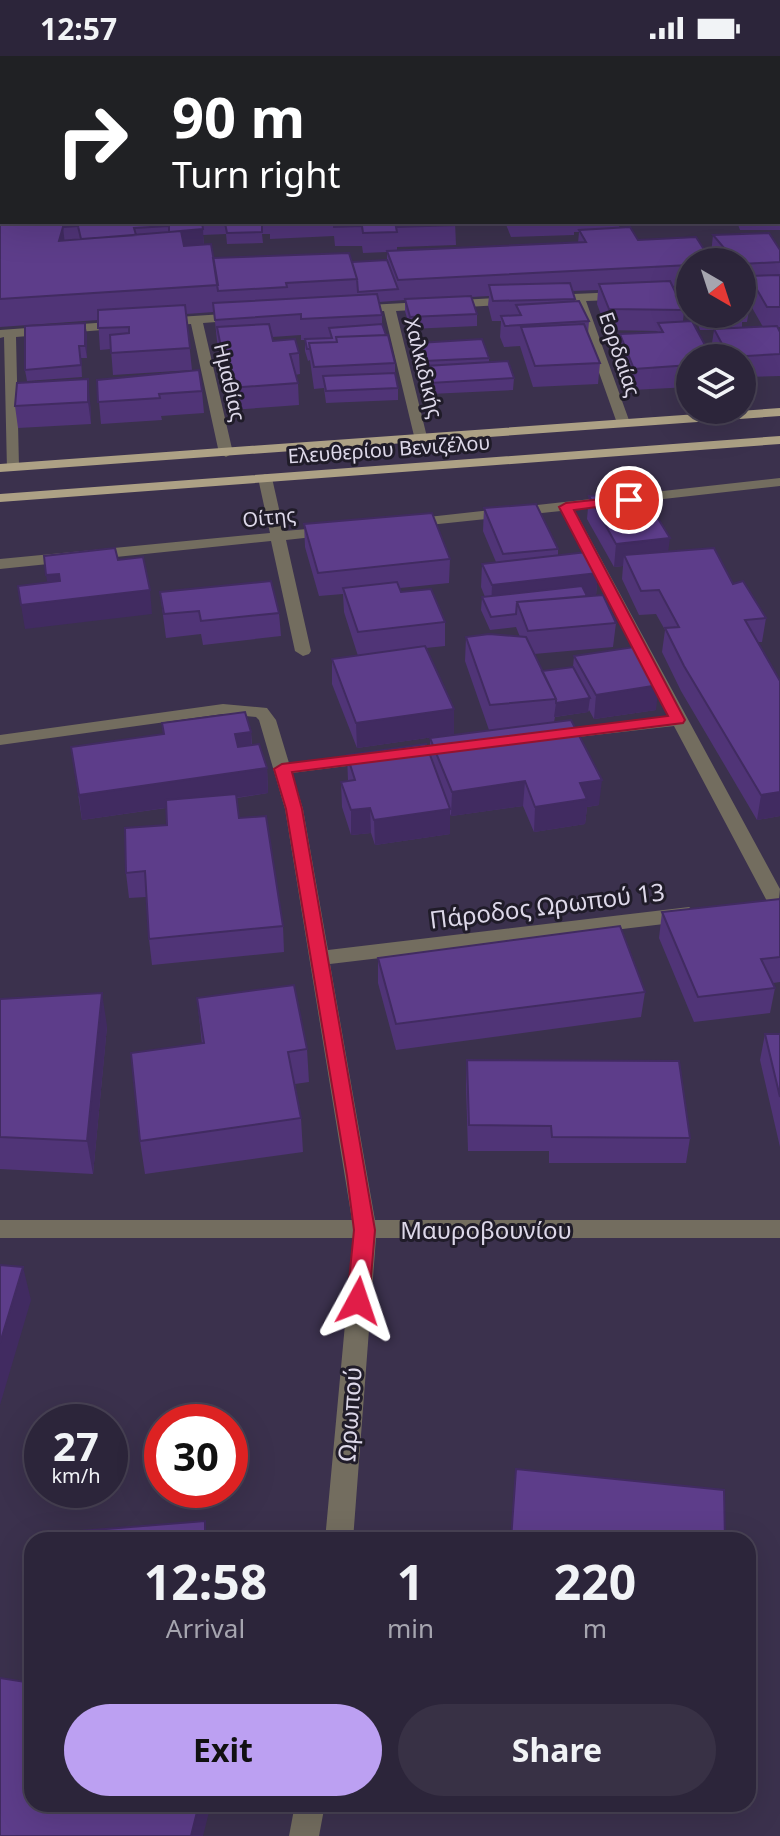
<!DOCTYPE html>
<meta charset="utf-8">
<style>
:root{--surface:#2c253a;--page:#383145;--text:#f1f3f6;--muted:#a6a5af;--line:#484254;--accent:#bca0f2}
body{margin:0;font-family:"Noto Sans",sans-serif;background:var(--page);color:var(--text);height:100vh;display:flex;flex-direction:column;font-size:30px;white-space:nowrap}
*{box-sizing:border-box;margin:0}
p{font-size:26px;color:var(--muted)}
.icon{flex:none;width:44px;height:44px;fill:none;stroke:currentColor;stroke-width:2;stroke-linecap:round;stroke-linejoin:round}
.map{position:relative;flex:1;overflow:hidden}
.drawer{position:absolute;left:24px;top:1476px;width:732px;height:280px;display:flex;flex-direction:column;background:var(--surface);border-radius:24px;box-shadow:0 8px 32px #0002,0 0 0 2px var(--line)}
.drawer>*{flex:none}
.top-card{position:absolute;left:0px;top:0px;width:780px;height:168px;box-shadow:0 8px 32px #0002,0 0 0 2px var(--line);background:#202124;color:#fff;overflow:hidden}
.needle{width:52px;rotate:141deg}
.tools{position:absolute;left:676px;top:192px;display:grid;gap:16px}
.tools a{display:grid;place-items:center;width:80px;height:80px;border-radius:50%;background:var(--surface);box-shadow:0 8px 32px #0002,0 0 0 2px var(--line);font-size:40px}
.speed{position:absolute;left:24px;top:1348px;display:flex;gap:16px;font-size:40px;font-weight:700;text-align:center}
.speed>*{display:grid;place-content:center;width:104px;height:104px;border-radius:50%;background:var(--surface);box-shadow:0 8px 32px #0002,0 0 0 2px var(--line);line-height:1}
.speed small{font-size:20px;font-weight:400}
.speed .limit{border:12px solid #d22;background:#fff;color:#111}
.pin{position:absolute;display:grid;place-items:center;width:68px;height:68px;color:#fff;margin:-34px;border:4px solid #fff;border-radius:50%;box-shadow:0 2px 8px #0007}
.me{position:absolute;width:88px;margin:-44px;rotate:5deg;stroke-linejoin:round;filter:drop-shadow(0 0 6px #0008)}
.turn{display:flex;align-items:center;gap:28px;height:168px;padding:0 40px;font-size:36px}
.turn .icon{width:104px;height:104px;stroke-width:2.5}
.turn b{display:block;font-size:56px;line-height:68px}
.eta{display:flex;justify-content:space-evenly;align-items:center;height:136px;text-align:center}
.eta b{font-size:48px;font-weight:700;line-height:56px}
.button{display:flex;gap:16px;margin-top:auto;padding:16px 40px}
.button a{flex:1;height:92px;border-radius:48px;background:var(--accent);color:#111;font-size:32px;font-weight:700;line-height:92px;text-align:center}
.button a+a{background:var(--page);color:var(--text)}
.status{display:flex;justify-content:space-between;align-items:center;height:56px;padding:0 40px;background:var(--surface);direction:ltr}
.status svg{height:22px;fill:currentColor}
.map>svg:first-child{display:block}
</style>
<div class="status"><b>12:57</b><svg viewBox="0 0 49 12"><path d="M0 12V9h3v3zM5 12V6h3v6zM10 12V3h3v9zM15 12V0h3v12zM26 1h20v11H26zM47 4h2v5h-2z"/></svg></div>
<div class="map">
<svg width="780" height="1780" viewBox="0 0 780 1780">
<rect width="100%" height="100%" fill="#3b314d"/>
<g fill="none" stroke-linecap="round" stroke-linejoin="round">
<!-- minor -->
<path fill="#736d5f" fill-rule="evenodd" d="M0 127H2V134H0Z
M780 229V237L742 238V230Z
M690 233V241L586 245 630 367 618 370 574 246 550 247 544 243 550 239Z
M514 241 518 242V248L396 255 427 381 415 384 384 255 354 257 348 253 350 250Z
M239 257 245 261 243 264 203 267 233 397 226 401 219 397 191 268 163 270 157 266 163 262Z
M123 265 129 269 127 272 16 281 19 411 12 415 7 414 4 281 0 282V274Z
M265 418 272 422 284 475 331 471 338 475 331 479 286 484 311 595 309 598 303 600 295 595 271 485 0 513V503L270 477 258 422Z
M780 422V430L574 453 780 833 778 853 768 847 674 670 552 684 543 679 552 674 669 660 561 455 410 471 403 467 410 463Z
M223 648 267 652 276 664 289 707 457 686 466 691 457 696 292 717 303 753 328 894 689 851 699 858 689 865 330 908 375 1164H780V1182H376L353 1484H325L353 1182H0V1164H352L285 753 259 664 256 661 223 658 0 689V679Z
M295 1748H325L319 1780H289Z"/>
<!-- major -->
<path fill="#ada185" fill-rule="evenodd" d="M500 0H516L518 2H502Z
M778 66 780 67V73L778 72Z
M780 352V360L0 416V408Z
M780 380V388L0 446V438Z"/>
</g>
<!-- wall -->
<path fill="#503477" fill-rule="evenodd" d="M70 0H208L199 2H74Z
M208 0H348L340 2H199Z
M361 0H502V2H361Z
M548 0H749V2H555Z
M778 12 780 14V60H778Z
M778 83H780V174H740L737 166H778Z
M0 138 2 166H455L456 189 397 191V194L578 187 579 176H574V179L511 181 505 166H620L619 172 638 184 690 206V229L673 230 684 254 683 265 690 302V331L632 334 618 299 620 278 657 276 658 275 607 274 597 248 598 234 573 235 575 245 589 265 588 278 600 307 598 328 533 331 520 290 504 291 500 281 501 265H492L488 249 489 240 471 241 477 258V270L410 273 405 255V244L379 246 382 259V269L395 307V317L398 332V344L326 347 324 332 314 333 310 304 308 305 305 295V284H301V279L272 281 273 285 299 297 300 318 295 319 298 327 299 349 231 354 217 285 214 256 186 258 192 314 113 319 111 293 100 294 98 264 0 271ZM226 178 227 188 263 187 262 178H270V183L334 180 335 190H362L363 197 387 196V204L352 206 213 202 204 188 203 179Z
M713 179 780 194V271L777 272 780 276V320L742 321V302H715L711 294 714 274H700L694 258H742V241L749 254 747 266H742V272L763 271 746 241 748 228H742V206H717L711 198Z
M87 278V302H81L82 321 27 325 25 314Z
M418 287 489 302V306L514 322 513 334 430 338 418 298Z
M97 324 202 335 204 357 161 360 162 364 101 368Z
M90 345 91 368 18 372 15 350Z
M589 440 668 496 733 528 766 562 762 586H758L780 760 757 764 681 635 662 596 665 574 656 558 639 559 622 523 623 510 614 511 587 463Z
M484 452 558 493V499L598 517 596 539 616 567 613 591 534 598 542 615 573 611 574 600 656 654 594 663 589 654 588 656 555 661 554 666 599 749 587 751 585 768 534 776 523 750 451 760 450 758V778L375 789 371 777 351 779 342 751 341 726 348 725 347 699H430V682L519 671 489 674 465 605 466 581H520L516 571 490 574 481 554 482 541H485L481 531 482 508 496 506 483 475Z
M304 468 450 503 449 527 400 532 401 536 445 566V590L426 592 454 653V678L357 692 332 628V603L358 600 344 556 343 538 319 540 305 491Z
M160 536 279 557 281 580 203 589 201 578 166 582Z
M162 667 251 676 252 689 267 712 268 737 237 742 239 762 283 870 284 896 152 909 149 883 146 841 129 842 126 817 167 769 166 752 82 764 71 691 163 678Z
M780 843V926L773 927 775 932 770 957 694 966 659 882 662 856Z
M378 902 645 936 641 961 396 994 378 927Z
M197 942 307 993 309 1026 295 1028 301 1062 303 1096 145 1118 140 1085 202 988Z
M0 943 107 970 93 1118 0 1113Z
M765 978H780V1091L760 1004Z
M467 1004 690 1082 686 1107H549V1095H468L466 1029Z"/>
<!-- shaded-wall -->
<path fill="#412b61" d="M131 0H208L199 2H122Z
M266 0H348L340 2H255Z
M489 0H502V2H479Z
M593 0H608V2H587Z
M665 0H684L683 2H661Z
M63 171 66 197 59 185Z
M203 173 204 193 171 196 169 176Z
M85 267 87 278V302L85 290Z
M88 323 90 345 91 368 88 346Z
M670 482 667 505 624 499 623 510 614 511 616 488Z
M598 517 596 540 517 546 491 553 492 529Z
M59 518 62 541 50 543 46 519Z
M150 534 152 558 25 573 21 549Z
M659 629 656 654 594 663 596 639Z
M590 642 588 656 554 661 556 647Z
M454 653V678L357 692 356 667Z
M251 676 252 700 237 703 235 678Z
M267 712 268 737 82 764 79 739Z
M602 724 599 749 587 751 585 768 534 776 535 751 580 727Z
M525 725 523 750 451 760 452 736Z
M780 736V760L757 764 761 739Z
M370 752 371 777 351 779V754Z
M450 753V778L375 789 374 764Z
M102 937 107 970 93 1118 87 1085Z
M23 1211 31 1244 0 1349V1287Z
M199 1748H211L203 1780H191Z"/>
<!-- building -->
<path fill="#5d3d8a" stroke="#412b61" stroke-width="2" d="M104 0H131L122 2H108Z
M208 0H229L233 2H199Z
M396 0H489L479 2H401Z
M622 0H665L661 1 665 2H629Z
M684 0H710L683 2Z
M710 0H745L748 2H683Z
M0 11H2V35H0V18H1L0 17Z
M778 12 780 14V42L778 41Z
M0 72 2 73V83H0Z
M0 83H2V109L0 108Z
M778 83H780L778 99Z
M778 101 780 104V121H778Z
M778 128H780V154H778Z
M0 142H2V166H77L78 170 63 171 59 185 181 175 184 190 211 188 218 229 0 243Z
M77 166H202L203 173 169 176V170L134 172 136 179 81 183Z
M202 166H269V167H262V176L227 177 225 167 202 168Z
M334 166H455L456 169 396 171 397 176 363 177 362 170 334 171Z
M630 171 638 184 696 181 712 206H690V209L398 224 387 195 586 186 579 174Z
M769 177 780 194V206L742 208V206H736L713 179Z
M349 197 357 223 286 227 287 231 218 235 213 202Z
M387 204 398 233 358 236 357 223 352 206Z
M780 219V251H767L749 220Z
M670 225 684 254 609 253 599 228Z
M570 227 575 243 493 245 489 229Z
M377 238 382 259 301 263V258L215 264 213 247Z
M471 240 477 258 410 261 405 243Z
M742 241H743L749 254H742Z
M579 245 589 265 505 270 501 260 521 259 516 249Z
M185 249 190 292 111 297 110 279 129 277V271L98 272V254Z
M700 258H741L743 262 701 263Z
M692 265 712 302H690V309L634 313 620 278 663 276 658 267Z
M85 267V290H79L81 309 25 314V270Z
M269 268 273 285 295 283 299 297 290 298 298 327 229 332 217 271Z
M382 268 386 279 336 281 337 286 309 287 310 293H307L305 283 332 282 329 272Z
M584 268 600 307 535 310 521 271Z
M777 270 780 276V298L729 301 714 273Z
M388 279 395 307 314 311 309 287 337 286 336 281Z
M482 283 489 302 424 305 418 287Z
M508 305 514 322 430 327 425 310Z
M199 314 202 335 159 338 160 342 98 346 97 324Z
M395 317 398 332 326 335 323 320Z
M88 323V346L15 350 17 327Z
M641 435 670 482 616 488 589 440Z
M536 448 558 493 503 498 484 452Z
M432 457 450 503 318 517 304 468Z
M115 492 118 504 143 501 150 534 21 549 18 530 60 525 59 518 46 519 44 500Z
M714 492 733 528 743 525 766 562 745 564 780 625V736L761 739 684 610 665 572 679 571 659 534 641 535 624 499Z
M587 496 598 517 492 529 482 508Z
M271 525 279 557 201 565 199 555 164 558 160 536Z
M397 526 401 536 431 533 445 566 358 576 343 532Z
M582 530 587 540 517 546 516 558 491 561 482 541Z
M603 539 616 567 528 575 517 546Z
M489 578 526 581 556 643 490 649 466 581Z
M425 590 454 653 356 667 332 603Z
M634 591 659 629 596 639 574 600Z
M573 611 590 642 556 647V643L542 615Z
M245 656 251 676 235 678 238 691 259 688 267 712 79 739 71 691 164 678 162 667Z
M571 664 602 724 580 727 587 743 535 751 525 725 452 736 430 682Z
M426 688 450 753 374 764 370 752 351 754 341 726 355 724 347 699Z
M236 738 239 762 266 760 283 870 149 883 145 815 126 817 125 772 167 769 166 744Z
M780 843V901L761 903 775 932 698 941 662 856Z
M620 870 645 936 396 968 378 902Z
M294 929 307 993 288 996 301 1062 140 1085 131 997 204 987 197 942Z
M102 937 87 1085 0 1081V943Z
M765 978H780V1041Z
M467 1004 679 1005 690 1082 552 1081 551 1070 469 1069Z
M0 1209 23 1211 0 1287Z
M516 1413 724 1434 725 1484H511Z
M205 1465V1484H81V1475Z
M0 1622 32 1627V1748H199L191 1780H0Z"/>
<!-- route -->
<path fill="#e11d48" stroke="#92132f" stroke-width="2" d="M629 440 636 444 634 446 574 454 685 664 683 667 292 716 302 753 375 1174 369 1245 366 1252 358 1254 350 1252 347 1245 354 1174 347 1120 286 753 274 713 282 708 668 660 559 451 566 447Z"/>
<g text-anchor="middle" dominant-baseline="central" stroke-width="6" stroke-linejoin="round" paint-order="stroke">
<!-- far-street labels -->
<g font-size="20" fill="#ddd8e9" stroke="#201c29">
<text transform="translate(620 298) rotate(71)">Εορδαίας</text>
<text transform="translate(424 312) rotate(76)">Χαλκιδικής</text>
<text transform="translate(230 326) rotate(77)">Ημαθίας</text>
<text transform="translate(389 393) rotate(-4)">Ελευθερίου Βενιζέλου</text>
<text transform="translate(269 461) rotate(-6)">Οίτης</text>
</g>
<!-- street labels -->
<g font-size="24" fill="#ddd8e9" stroke="#201c29">
<text transform="translate(547 849) rotate(-7)">Πάροδος Ωρωπού 13</text>
<text x="486" y="1173">Μαυροβουνίου</text>
<text transform="translate(349 1358) rotate(-86)">Ωρωπού</text>
</g>
</g>
</svg>
<div class="tools">
<a><svg class="needle" viewBox="-14 -14 28 28"><path d="M0-13l5 13h-10z" fill="#e53935"/><path d="M0 13l5-13h-10z" fill="#a6a5af"/></svg></a>
<a><svg class="icon" aria-label="layers" viewBox="0 0 24 24"><path d="M12 4l9 5-9 5-9-5zM3 14l9 5 9-5"/></svg></a>
</div>
<div class="speed"><div>27<small>km/h</small></div><div class="limit">30</div></div>
<div class="pin" style="left:629px;top:444px;background:#d93025"><svg class="icon" aria-label="arrive" viewBox="0 0 24 24"><path d="M6 21V4h12l-3 4 3 4H6"/></svg></div>
<svg class="me" style="left:358px;top:1245px" viewBox="-20 -20 40 40"><path d="M0-17L14 15 0 8-14 15z" fill="#e11d48" stroke="#fff" stroke-width="4"/></svg>
<div class="top-card">
<div class="turn"><svg class="icon" aria-label="right" viewBox="0 0 24 24"><path d="M7 20v-9h11M14 6l5 5-5 5"/></svg><div><b>90 m</b>Turn right</div></div>
</div>
<section class="drawer">
<div class="eta">
<div><b>12:58</b><p>Arrival</p></div>
<div><b>1</b><p>min</p></div>
<div><b>220</b><p>m</p></div>
</div>
<div class="button"><a>Exit</a><a>Share</a></div>
</section>
</div>
